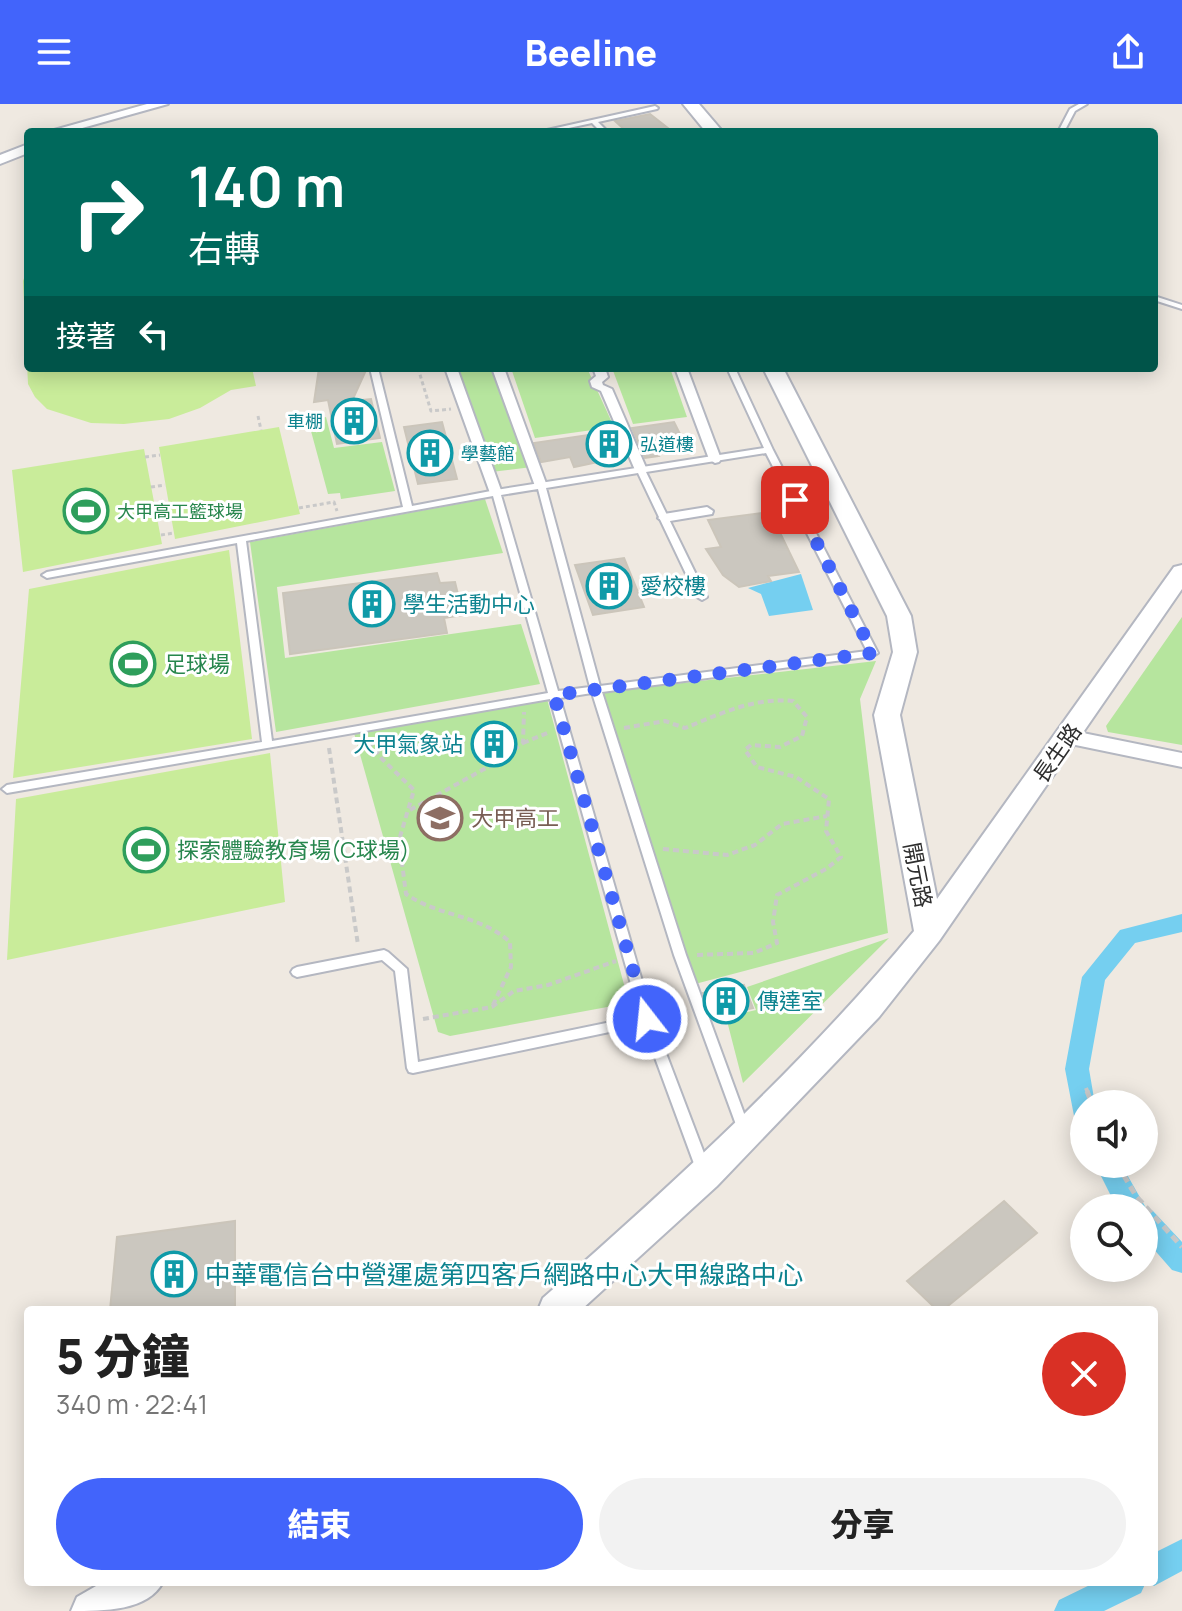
<!DOCTYPE html>
<html lang="zh-TW">
<meta charset="utf-8">
<style>
:root{--surface:#fff;--page:#f2f2f2;--text:#222;--muted:#767676;--accent:#4264fb}
body{margin:0;font-family:Manrope,"Noto Sans TC",sans-serif;background:var(--page);color:var(--text);height:100vh;display:flex;flex-direction:column;font-size:30px;white-space:nowrap}
*{box-sizing:border-box;margin:0}
p{font-size:26px;color:var(--muted)}
.icon{flex:none;width:44px;height:44px;fill:none;stroke:currentColor;stroke-width:2;stroke-linecap:round;stroke-linejoin:round}
.map{position:relative;flex:1;overflow:hidden}
.drawer{position:absolute;left:24px;top:1202px;width:1134px;height:280px;display:flex;flex-direction:column;background:var(--surface);border-radius:8px;box-shadow:0 4px 20px #0003}
.drawer>*{flex:none}
.banner{position:absolute;left:24px;top:24px;width:1134px;height:244px;border-radius:8px;box-shadow:0 4px 20px #0003;background:#00695c;color:#fff;overflow:hidden}
.tools{position:absolute;left:1070px;top:986px;display:grid;gap:16px}
.tools a{display:grid;place-items:center;width:88px;height:88px;border-radius:50%;background:var(--surface);box-shadow:0 4px 20px #0003;font-size:40px}
.pin{position:absolute;display:grid;place-items:center;width:68px;height:68px;color:#fff;margin:-34px;border-radius:16px;box-shadow:0 4px 12px #0006}
.me{position:absolute;width:88px;margin:-44px;rotate:344deg;stroke-linejoin:round;filter:drop-shadow(0 0 6px #0008)}
.turn{display:flex;align-items:center;gap:28px;height:168px;padding:0 32px;font-size:36px}
.turn .icon{width:104px;height:104px;stroke-width:2.5}
.turn b{display:block;font-size:56px;line-height:68px}
.then{display:flex;align-items:center;height:76px;padding:0 32px;background:#0003;gap:16px;font-size:30px}
.round{display:grid;place-items:center;flex:none;width:84px;height:84px;border-radius:42px;background:var(--page)}
.overview{display:flex;align-items:center;justify-content:space-between;height:136px;padding:0 32px}
h1{font-size:48px;font-weight:800;line-height:60px}
.action{display:flex;gap:16px;margin-top:auto;padding:16px 32px}
.action a{flex:1;height:92px;border-radius:48px;background:var(--accent);color:#fff;font-size:32px;font-weight:800;line-height:92px;text-align:center}
.action a+a{background:var(--page);color:var(--text)}
header{display:flex;justify-content:space-between;align-items:center;height:104px;padding:0 32px;background:var(--accent);color:#fff;font-size:36px;font-weight:800}
.map>svg:first-child{display:block}
</style>
<header><svg class="icon" aria-label="menu" viewBox="0 0 24 24"><path d="M4 6h16M4 12h16M4 18h16"/></svg>Beeline<svg class="icon" aria-label="share" viewBox="0 0 24 24"><path d="M12 15V3M7 8l5-5 5 5M5 13v7h14v-7"/></svg></header>
<div class="map">
<svg width="1182" height="1507" viewBox="0 0 1182 1507">
<rect width="100%" height="100%" fill="#efe9e1"/>
<!-- green -->
<path fill="#b6e59e" d="M454 264H494L532 363 491 368Z
M511 264H587L614 323 535 334Z
M612 264H670L687 313 633 320Z
M326 313 334 344 382 338 395 387 341 395 340 389 328 390 308 316Z
M485 395 503 449 277 483 285 554 521 520 540 580 276 628 250 438Z
M1182 513V641L1108 628 1106 622Z
M876 557 860 595 888 829 695 880 603 588Z
M547 595 629 899 450 932 438 928 354 629Z
M889 834 743 979 726 913 756 906 747 883Z"/>
<!-- pitch -->
<path fill="#c9ec9a" d="M28 163V264H252L256 282 231 286 200 304 169 315 124 320 91 319 47 305 35 293 28 280 23 177Z
M279 323 300 410 175 435 159 343Z
M144 345 162 440 23 468 12 366Z
M229 446 252 635 13 674 29 485Z
M270 649 285 798 7 856 16 695Z"/>
<!-- water -->
<path fill="#75cff0" d="M801 470 813 506 769 512 761 490 748 484Z"/>
<g fill="none" stroke-linecap="round" stroke-linejoin="round">
<!-- canal -->
<path fill="#75cff0" fill-rule="evenodd" d="M1182 810V828L1135 839 1105 876 1089 965 1095 1000H1084V1020L1075 1017 1065 965 1082 873 1120 826Z
M1095 1060H1121L1146 1104 1153 1107 1182 1138V1169L1172 1166 1144 1134V1104H1117Z
M1182 1435V1467L1154 1482 1146 1478 1141 1489 1104 1507H1054L1059 1496 1096 1478H1154V1449Z"/>
</g>
<!-- building -->
<path fill="#cbc7bf" stroke="#cbc5ba" stroke-width="2" d="M650 10 673 28H627L615 17Z
M319 264H367L352 297 371 295 380 334 337 340 328 296 314 298Z
M442 318 457 375 418 380 404 323Z
M674 318 686 342 656 346 659 352 645 354 632 324Z
M615 327 626 352 574 363 570 353 541 358 534 339Z
M770 408 799 468 768 472 771 477 739 483 723 471 706 445 721 443 708 416Z
M624 454 644 503 593 511 575 461Z
M437 469 440 479 455 478 463 511 444 514 447 529 290 550 283 489Z
M744 881 753 904 712 913 703 889Z
M1004 1097 1037 1129 943 1206H937L907 1177Z
M235 1117V1206H110L117 1133Z"/>
<g fill="none" stroke-linecap="round" stroke-linejoin="round">
<!-- service casing -->
<g stroke="#b4b7c1" stroke-width="4">
<path id="service" d="M1079 0H1087L1075 7 1064 28H1058L1070 5Z
M655 2 658 4 657 5 598 18 608 28H601L592 19 550 28H538Z
M1154 192 1182 201V205L1154 196Z
M370 264H378L412 402 496 386 764 344 727 264H735L773 346 878 549 873 552 602 588 686 851 750 1026 749 1030 744 1031 739 1030 738 1026 674 851 592 589 560 594 653 915 710 1065 708 1069 703 1071 698 1069 696 1065 643 921 413 969 409 968 407 964 395 867 382 856 297 873 293 871 291 868 293 865 297 863 384 846 388 848 407 865 418 958 640 912 550 595 7 689 2 685 7 681 262 638 237 439 47 474 42 471 47 468 403 403ZM766 349 867 547 600 582 546 384 638 369 697 493 702 496 707 493 646 368ZM538 385 590 583 558 587 501 391ZM493 392 548 589 272 637 246 437Z"/>
</g>
<!-- pedestrian casing -->
<g stroke="#b4b7c1" stroke-width="4">
<path id="pedestrian" d="M445 264H457L502 389 500 392 496 393 490 389Z
M492 264H504L547 382 545 385 541 386 535 382Z
M593 264H605L608 273 602 278 603 281 612 285 647 366 645 369 641 370 635 366 601 287 592 283 590 277 596 272Z
M675 264H687L721 355 719 358 715 359 709 355Z
M707 403 713 407 712 410 664 418 658 414 664 410Z"/>
</g>
<!-- minor casing -->
<g stroke="#b4b7c1" stroke-width="4">
<path id="minor" d="M147 0H168L68 28H47Z
M28 40V49L0 60V51Z
M1068 626 1182 649V663L1061 638 1058 633 1061 628Z"/>
</g>
<!-- tertiary casing -->
<g stroke="#b4b7c1" stroke-width="4">
<path id="tertiary" d="M683 0H699L723 28H706Z
M763 264H783L911 512 917 548 900 611 937 795 1174 463 1182 461V485L939 837 879 913 717 1082 581 1206H538L543 1194C674 1079 803 961 914 827L874 611 893 548 887 512Z
M103 1478H163C148 1507 104 1507 71 1507L77 1493Z"/>
</g>
<!-- path-far2 -->
<path stroke="#c9c9c9" stroke-width="3" stroke-dasharray="4 3" stroke-linecap="butt" d="M418 264 431 307 451 305
M258 312 261 326
M145 353 160 351
M151 383 165 381
M299 404 334 398 337 407
M161 431 174 429"/>
<!-- path-far1 -->
<path stroke="#c9c9c9" stroke-width="4" stroke-dasharray="6 4" stroke-linecap="butt" d="M624 624 665 617 685 624C720 610 754 593 793 597L807 613 802 632 780 643 751 641 745 646 757 663 796 673 829 695 826 727 841 753 826 765 777 791 773 818 777 839 754 849 695 851
M369 637 382 655 414 686 399 736 406 790C439 813 479 810 510 838L511 863 492 903
M523 639 550 628
M329 644 358 841
M410 706 497 658 523 639 524 608
M663 745 727 751 755 741 782 720 827 712
M423 915 492 903 514 887 548 881 616 857
M1086 984 1088 989"/>
<!-- path -->
<path stroke="#c9c9c9" stroke-width="5" stroke-dasharray="8 5" stroke-linecap="butt" d="M1087 987 1092 1000
M1117 1060 1136 1092 1182 1143"/>
<!-- service -->
<use href="#service" fill="#fff" fill-rule="evenodd"/>
<!-- pedestrian -->
<use href="#pedestrian" fill="#fff" fill-rule="evenodd"/>
<!-- minor -->
<use href="#minor" fill="#fff" fill-rule="evenodd"/>
<!-- tertiary -->
<use href="#tertiary" fill="#fff" fill-rule="evenodd"/>
</g>
<g fill="none" stroke-linecap="round" stroke-linejoin="round">
<!-- route -->
<path stroke="#4264fb" stroke-width="14" stroke-dasharray="0 25.2" d="M647 915 554 591 873 549 795 396"/>
</g>
<!-- icons -->
<defs>
<g id="building-ring" transform="scale(2.3)"><circle r="9.5" fill="#fff" stroke="#0f9aa8" stroke-width="1.5"/><path d="M-4-6H4V6H1V3H-1V6H-4ZM-2.5-4.3h1.7v1.8h-1.7ZM.8-4.3h1.7v1.8H.8ZM-2.5-1h1.7V.8h-1.7ZM.8-1h1.7V.8H.8Z" fill="#0f9aa8"/></g>
<g id="stadium-ring" transform="scale(2.3)"><circle r="9.5" fill="#fff" stroke="#2e9e5b" stroke-width="1.5"/><path d="M0-5a6.5 5 0 1 0 0 10a6.5 5 0 1 0 0-10ZM-3.5-1.8h7v3.6h-7Z" fill="#2e9e5b"/></g>
<g id="school-ring" transform="scale(2.3)"><circle r="9.5" fill="#fff" stroke="#8d6e63" stroke-width="1.5"/><path d="M0-5L7-2L0 1L-7-2ZM-4 1L0 2.5L4 1V4Q0 6-4 4Z" fill="#8d6e63"/></g>
</defs>
<g fill-rule="evenodd">
<use href="#building-ring" x="354" y="317"/>
<use href="#building-ring" x="609" y="340"/>
<use href="#building-ring" x="430" y="349"/>
<use href="#stadium-ring" x="86" y="407"/>
<use href="#building-ring" x="609" y="482"/>
<use href="#building-ring" x="372" y="500"/>
<use href="#stadium-ring" x="133" y="560"/>
<use href="#building-ring" x="494" y="640"/>
<use href="#school-ring" x="440" y="714"/>
<use href="#stadium-ring" x="146" y="746"/>
<use href="#building-ring" x="726" y="897"/>
<use href="#building-ring" x="174" y="1170"/>
</g>
<g text-anchor="middle" dominant-baseline="central" stroke-width="6" stroke-linejoin="round" paint-order="stroke">
<!-- far-culture labels -->
<g font-size="18" fill="#0d838f" stroke="#fff" text-anchor="start">
<text x="323" y="317" text-anchor="end">車棚</text>
<text x="640" y="340">弘道樓</text>
<text x="461" y="349">學藝館</text>
</g>
<!-- far-leisure labels -->
<g font-size="18" fill="#27864d" stroke="#fff" text-anchor="start">
<text x="117" y="407">大甲高工籃球場</text>
</g>
<!-- culture labels -->
<g font-size="22" fill="#0d838f" stroke="#fff" text-anchor="start">
<text x="640" y="482">愛校樓</text>
<text x="403" y="500">學生活動中心</text>
<text x="463" y="640" text-anchor="end">大甲氣象站</text>
<text x="757" y="897">傳達室</text>
</g>
<!-- leisure labels -->
<g font-size="22" fill="#27864d" stroke="#fff" text-anchor="start">
<text x="164" y="560">足球場</text>
<text x="177" y="746">探索體驗教育場(C球場)</text>
</g>
<!-- street labels -->
<g font-size="22" fill="#2e2e2e" stroke="#fff">
<text transform="translate(1057 649) rotate(-55)">長生路</text>
<text transform="translate(918 771) rotate(79)">開元路</text>
</g>
<!-- education labels -->
<g font-size="22" fill="#785e54" stroke="#fff" text-anchor="start">
<text x="471" y="714">大甲高工</text>
</g>
<!-- near-culture labels -->
<g font-size="26" fill="#0d838f" stroke="#fff" text-anchor="start">
<text x="205" y="1170">中華電信台中營運處第四客戶網路中心大甲線路中心</text>
</g>
</g>
</svg>
<div class="tools">
<a><svg class="icon" aria-label="sound" viewBox="0 0 24 24"><path d="M4 9h4l5-4v14l-5-4H4zM17 9q2 3 0 6"/></svg></a>
<a><svg class="icon" aria-label="search" viewBox="0 0 24 24"><circle cx="10" cy="10" r="6"/><path d="M15 15l6 6"/></svg></a>
</div>
<div class="pin" style="left:795px;top:396px;background:#d93025"><svg class="icon" aria-label="arrive" viewBox="0 0 24 24"><path d="M6 21V4h12l-3 4 3 4H6"/></svg></div>
<svg class="me" style="left:647px;top:915px" viewBox="-20 -20 40 40"><circle r="17" fill="#4264fb" stroke="#fff" stroke-width="3"/><path d="M0-11L8 9 0 5-8 9z" fill="#fff"/></svg>
<div class="banner">
<div class="turn"><svg class="icon" aria-label="right" viewBox="0 0 24 24"><path d="M7 20v-9h11M14 6l5 5-5 5"/></svg><div><b>140 m</b>右轉</div></div>
<div class="then">接著<svg class="icon" aria-label="left" viewBox="0 0 24 24"><path d="M17 20v-9H6M10 6l-5 5 5 5"/></svg></div>
</div>
<section class="drawer">
<div class="overview"><div><h1>5 分鐘</h1><p>340 m · 22:41</p></div><a class="round" style="background:#d93025;color:#fff"><svg class="icon" aria-label="close" viewBox="0 0 24 24"><path d="M6 6l12 12M18 6L6 18"/></svg></a></div>
<div class="action"><a>結束</a><a>分享</a></div>
</section>
</div>
